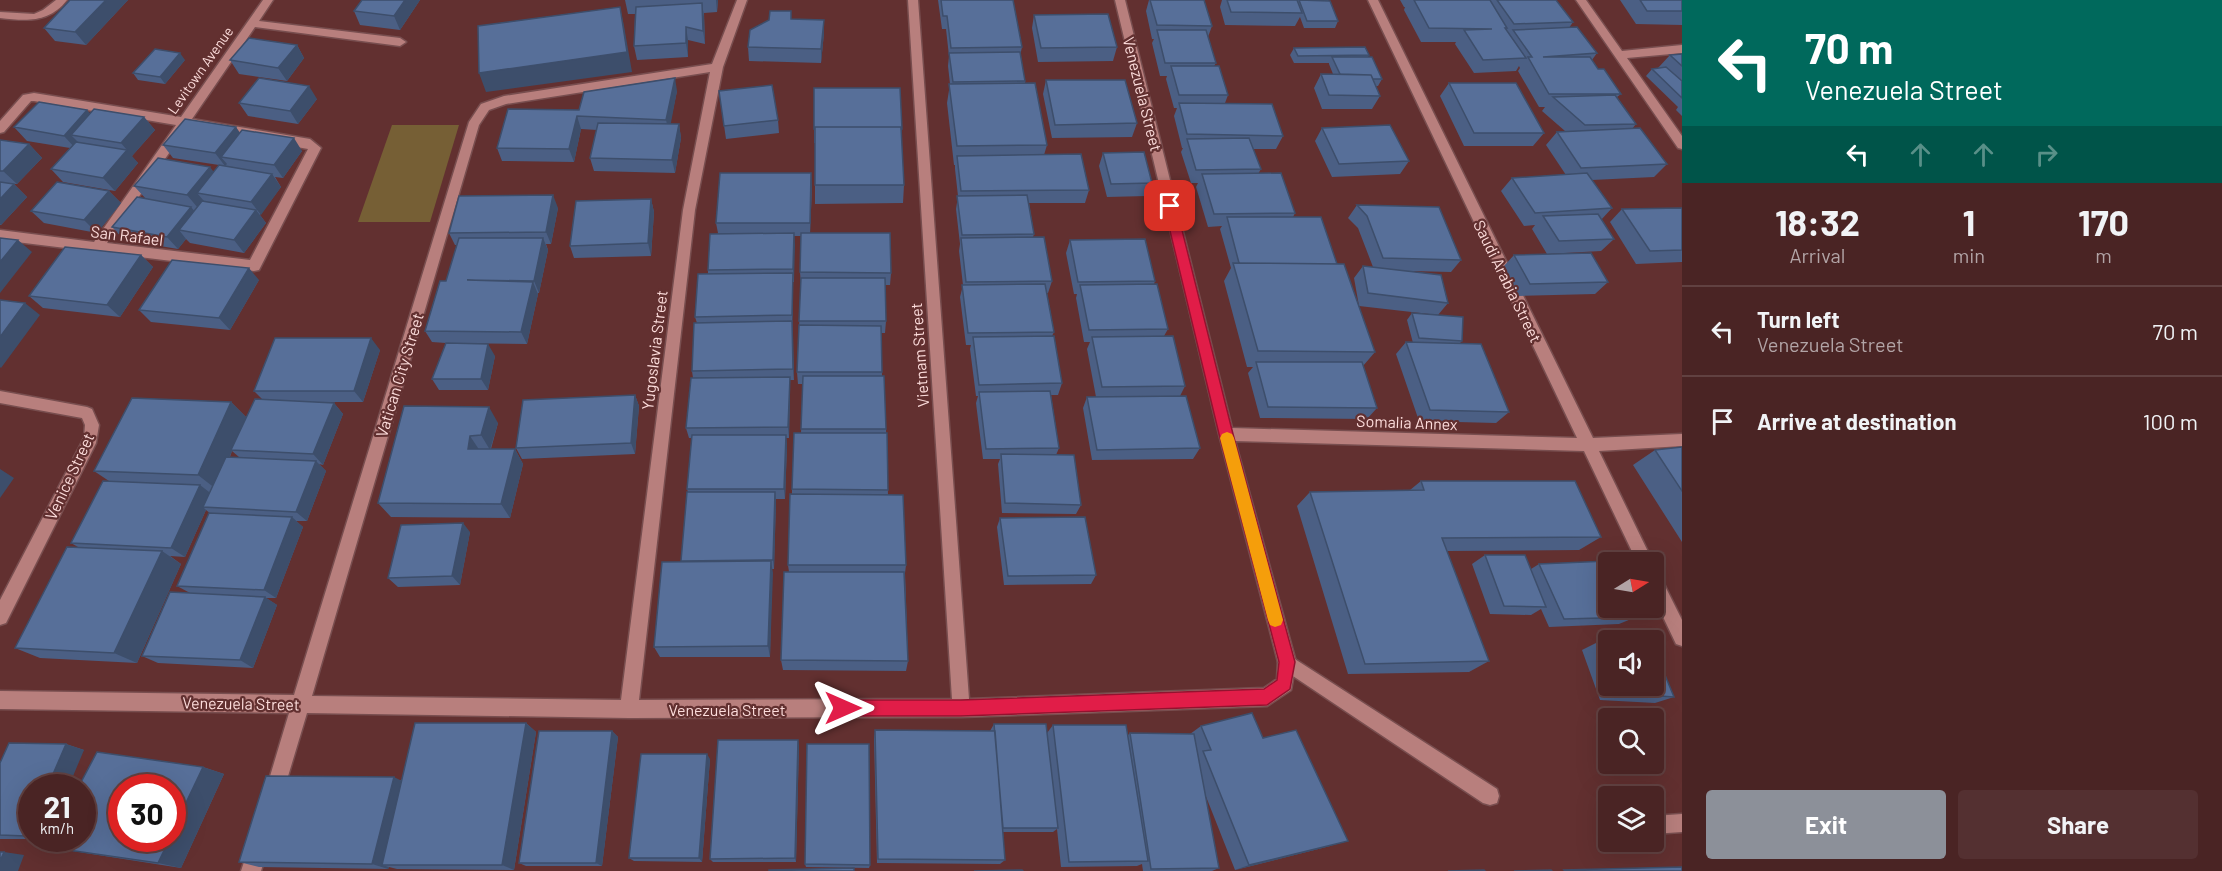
<!DOCTYPE html>
<style>
:root{--surface:#4a2424;--page:#543031;--text:#f1f3f6;--muted:#b2a4a6;--line:#614141;--accent:#8c9099}
body{margin:0;font-family:Barlow,sans-serif;background:var(--page);color:var(--text);height:100vh;display:flex;flex-direction:column;font-size:22px;white-space:nowrap}
*{box-sizing:border-box;margin:0}
p{font-size:20px;color:var(--muted)}
.icon{flex:none;width:33px;height:33px;fill:none;stroke:currentColor;stroke-width:2;stroke-linecap:round;stroke-linejoin:round}
.map{position:relative;flex:1;overflow:hidden}
.sheet{display:flex;flex-direction:column;background:var(--surface);width:540px}
.sheet>*{flex:none}
.hud{background:#00695c;color:#fff;overflow:hidden}
.needle{width:39px;rotate:79deg}
.tools{position:absolute;left:1598px;top:552px;display:grid;gap:12px}
.tools a{display:grid;place-items:center;width:66px;height:66px;border-radius:6px;background:var(--surface);box-shadow:0 6px 24px #0002,0 0 0 2px var(--line);font-size:30px}
.speed{position:absolute;left:18px;top:774px;display:flex;gap:12px;font-size:30px;font-weight:700;text-align:center}
.speed>*{display:grid;place-content:center;width:78px;height:78px;border-radius:50%;background:var(--surface);box-shadow:0 6px 24px #0002,0 0 0 2px var(--line);line-height:1}
.speed small{font-size:15px;font-weight:400}
.speed .limit{border:9px solid #d22;background:#fff;color:#111}
.pin{position:absolute;display:grid;place-items:center;width:51px;height:51px;color:#fff;margin:-26px;border-radius:12px;box-shadow:0 3px 9px #0006}
.me{position:absolute;width:66px;margin:-33px;rotate:90deg;stroke-linejoin:round;filter:drop-shadow(0 0 4px #0008)}
.turn{display:flex;align-items:center;gap:21px;height:126px;padding:0 24px;font-size:27px}
.turn .icon{width:78px;height:78px;stroke-width:2.5}
.turn b{display:block;font-size:42px;line-height:51px}
.lanes{display:flex;align-items:center;height:57px;padding:0 24px;background:#0003;justify-content:center;gap:30px;direction:ltr}
.lanes .off{opacity:.35}
.eta{display:flex;justify-content:space-evenly;align-items:center;height:102px;text-align:center}
.eta b{font-size:36px;font-weight:700;line-height:42px}
.primary-button{display:flex;gap:12px;margin-top:auto;padding:12px 24px}
.primary-button a{flex:1;height:69px;border-radius:6px;background:var(--accent);color:#fff;font-size:24px;font-weight:700;line-height:69px;text-align:center}
.primary-button a+a{background:var(--page);color:var(--text)}
ul{padding:0;list-style:none}
li{display:flex;align-items:center;gap:18px;height:90px;padding:0 24px;border-top:2px solid var(--line)}
li div{flex:1}
li b{display:block;font-size:22px}
li em{font-style:normal}
main{display:flex;flex:1;min-height:0}
.map>svg:first-child{display:block}
</style>
<main>
<div class="map">
<svg width="1682" height="871" viewBox="0 0 1682 871">
<rect width="100%" height="100%" fill="#623030"/>
<!-- green -->
<path fill="#765f35" d="M392 125H459L430 222H358Z"/>
<g fill="none" stroke-linecap="round" stroke-linejoin="round">
<!-- service casing -->
<g stroke="#784e4f" stroke-width="3">
<path id="service" d="M1287 654 1497 789 1499 796 1497 803 1490 805 1483 803 1281 668 1278 662 1281 656Z
M1682 814V832L1653 834V816Z"/>
</g>
<!-- minor casing -->
<g stroke="#784e4f" stroke-width="3">
<path id="minor" d="M56 0H67C49 23 27 21 0 18V12L34 14 43 10Z
M263 0H273L259 21 400 38 406 42 400 46 255 27 192 119 310 139 321 148 259 270 254 271 0 240V230L94 242 176 125 34 101H31L4 132 0 133V121L23 95 34 93 181 117ZM187 127 308 149 250 260 107 243Z
M737 0H747L723 67 695 210 639 700 952 699 908 0H918L969 699 1264 688 1277 679 1278 662 1219 434 1115 0H1125L1232 428 1577 438 1368 0H1378L1593 438 1682 434V446L1599 451 1653 562H1637L1584 451 1235 441 1296 662 1291 690 1267 706 961 717 629 718 307 713 283 793 281 800 274 802 267 800 265 793 289 713 0 709V691L294 695 469 122 481 104 504 96 712 64ZM710 72 683 210 621 700 312 696 479 125 489 110 506 104Z
M1576 0H1586L1622 51 1682 45V53L1627 58 1682 136V149L1678 148Z
M0 391 87 407 92 409 99 425 96 443 6 623 0 625V600L84 438 85 425 82 418 0 403Z
M1653 571 1659 574 1682 620V646L1676 644 1653 596Z
M258 838 265 841 268 848 261 871H241L251 841Z"/>
</g>
<!-- service -->
<use href="#service" fill="#b87f7d" fill-rule="evenodd"/>
<!-- minor -->
<use href="#minor" fill="#b87f7d" fill-rule="evenodd"/>
</g>
<!-- wall -->
<path fill="#4b5f84" fill-rule="evenodd" d="M70 0H128L86 45 55 41 44 28Z
M420 0 400 30 360 25 354 11Z
M625 0H718L717 12 704 13 705 44 688 40V57L637 60 634 46 635 14H628Z
M938 0H1013L1022 47 1020 56 1025 81V83L1047 145 1044 155 1089 190 1085 203H1029L1034 234 1033 237 1052 281 1048 293H1047L1054 332 1052 336 1062 383 1058 395H1051L1059 448 1056 455 1081 505 1076 514 1002 513 998 464 1000 459H983L976 403 978 396H976L970 349 971 345H966L960 297 963 285 959 251 960 244 956 209 958 196 955 169V165H954L947 103 950 84 948 66 949 56 946 29H942Z
M1149 0H1204L1212 26 1208 37 1216 63 1214 66 1228 95 1225 103 1283 136 1276 149H1253L1261 169 1258 174 1295 213 1293 217 1337 264 1375 352 1363 366 1377 408 1367 419 1260 418 1248 373 1253 367H1247L1224 281 1231 268 1220 229 1222 226 1208 227 1196 187 1198 183H1191L1181 152 1183 148H1182L1174 116 1177 108H1174L1166 79 1167 76H1160L1152 43 1154 39H1152L1146 11Z
M1222 0H1329L1328 1 1338 21 1335 28H1304L1300 17 1295 26 1225 25 1220 7Z
M1400 0H1556L1573 22 1569 28 1597 53 1592 60 1598 69 1621 94 1617 97 1636 124 1632 129 1667 164 1654 177 1592 180 1612 208 1601 220 1614 239 1601 251 1547 254 1532 229 1535 225 1524 226 1501 191 1512 178 1566 175 1546 145 1557 132 1565 131 1542 111 1545 107H1539L1518 71 1520 68 1519 66 1516 71 1474 73 1455 44 1456 42H1421L1404 10 1405 7H1404Z
M1620 0H1682V25L1636 24Z
M1034 15 1117 47 1113 61 1038 62 1032 28Z
M792 19 824 20V33L821 63 749 61 748 47Z
M297 45 304 58 287 81 239 74 230 60Z
M1294 48 1369 55 1368 57 1382 79 1378 86H1376L1380 96 1372 109H1322L1314 88 1321 74H1333L1329 64V63H1294L1290 55Z
M1682 54V116L1676 110 1678 107 1646 76 1652 69 1658 68 1670 55Z
M185 60 165 84 138 80 133 73Z
M1046 80 1137 123 1132 137 1052 138 1043 94Z
M1449 83 1544 133 1533 146H1464L1440 96Z
M677 91 670 124H679L681 138 675 173 594 171 590 158 597 130 581 129 574 162 502 161 497 148 579 110Z
M719 91 778 120 779 133 726 139Z
M317 99 298 124 248 116 239 103Z
M90 113 144 117 155 130 132 156H131L138 163 115 191 63 182 51 169 70 148 27 141 14 127Z
M1322 128 1409 161 1400 174 1332 177 1315 141Z
M814 129H902L901 139 904 185 903 203 815 204V143H814Z
M240 133 302 151 283 178 275 177 281 187 260 215 266 223 244 253 190 243 186 239 178 249 124 240 112 227 146 199 134 186 214 172 219 165 173 158 163 145Z
M0 140 29 144 42 158 17 184H14L27 197 1 225H0Z
M1103 153 1152 183 1147 196 1107 197 1099 166Z
M812 186 810 233 891 273 890 285H885L886 321 885 333H881L882 376 886 429 888 495 906 565 905 573 908 661 906 671 783 670 781 660 789 572 788 565 792 494V489L801 433 803 384H798L797 372 801 285 800 272 801 236H794V282H793L792 327 794 380H790V388L789 438H786L787 446 785 499H776L774 569H772L770 657H660L654 647 681 561 688 492 687 489 692 438H689L686 428 693 378 692 371 697 323 695 317 708 274V270L718 233 716 223Z
M109 191 121 203 97 233 44 223 31 211Z
M651 199 654 212 651 256 574 258 570 246Z
M1357 205 1461 260 1451 272 1410 271 1448 303 1438 315 1359 306 1354 278 1363 266 1373 267 1358 228 1348 218Z
M558 208 551 244H546L548 250 539 293H538V294L527 344 447 343 495 356 488 390H439L432 379 446 343 432 342 425 331 446 281 457 245H455L449 233Z
M1682 208V262L1636 264 1610 222 1622 209Z
M1070 240 1155 281 1154 284 1168 329 1164 336 1185 386 1180 396 1200 448 1193 459 1092 460 1083 408 1087 397H1096L1087 349 1090 342H1084L1076 298 1077 294H1074L1066 253Z
M141 255 153 267 120 317 43 308 29 296Z
M1514 255 1608 282 1595 294 1519 296 1503 267Z
M259 280 230 330 151 322 139 310Z
M1412 313 1462 341 1459 344 1509 412 1496 423 1419 421 1396 354 1406 342 1413 343 1407 320Z
M380 350 363 402H326L334 403 343 414 323 465 319 464 326 471 307 521H296L303 527 276 598H266L277 605 253 668 158 663 142 656 190 593 177 586 211 514 206 510 185 557 170 556 181 564 137 663 40 658 15 648 78 547 71 543 109 481 94 471 231 402 246 417 262 399 254 391ZM232 451 239 457H230Z
M635 395 639 406 635 454 522 459 516 448Z
M404 406 498 423 491 449H515L523 464 510 518 391 517 378 503Z
M1682 447V542L1633 465 1655 450Z
M1421 481 1601 537 1579 550 1447 551 1489 661 1469 672 1348 674 1297 506 1310 492 1410 490Z
M1000 518 1096 575 1091 584 1004 585 997 527Z
M470 532 460 585 398 587 388 578Z
M1485 555 1531 569 1539 564 1636 617 1619 624 1549 627 1541 609 1531 615 1490 614 1472 564Z
M1598 642 1608 643V686H1653L1674 697 1655 703 1600 700 1582 650Z
M526 723 536 732 514 870 397 869 389 867 388 869 259 867 239 862 401 780Z
M994 724 1047 733 1053 725 1128 735 1130 733 1190 734 1201 726 1263 738 1330 846 1235 870 1205 794 1219 868 1212 871H1143L1142 864 1137 866 1061 867 1057 829 1053 832H1003L1005 860 1000 864 877 863 874 739 875 730 990 731Z
M612 731 618 737 602 866H526L519 863Z
M66 744 84 750 32 788V838H46V839H0V763Z
M799 745 796 862H713L710 859Z
M710 759 702 862 634 861 629 858Z
M203 767 224 774 181 868 47 847Z
M805 864 870 865 869 868 806 867Z"/>
<!-- shaded-wall -->
<path fill="#3d4e6b" d="M106 0H128L86 45 75 32Z
M405 0H420L400 30 394 16Z
M716 0H718L717 12Z
M702 3 704 17 705 44 703 31Z
M620 7 624 26 632 72 486 92 479 73Z
M824 20V33L821 63V49Z
M686 27 688 40V57L686 43Z
M297 45 304 58 287 81 278 68Z
M180 53 185 60 165 84 160 77Z
M675 78 677 91 669 133 666 120Z
M309 86 317 99 298 124 290 111Z
M87 110 99 123 71 135 80 144 76 149 64 136Z
M577 116 581 129 574 162 569 149Z
M144 117 155 130 132 156 121 143Z
M679 124 681 138 675 173 672 160Z
M236 127 245 140 221 157 227 164 225 166 215 153Z
M294 138 302 151 283 178 274 165Z
M29 144 42 158 17 184 3 171Z
M127 150 138 163 115 191 103 178Z
M210 167 220 180 197 193 204 201 198 208 187 195Z
M811 173 812 186 810 236V223Z
M272 174 281 187 261 215 251 202Z
M14 184 27 197 1 225 0 224V199Z
M109 191 121 203 97 233 84 220Z
M553 195 558 208 551 244 546 232Z
M651 199 654 212 651 256 648 243Z
M191 207 201 219 179 230 186 239 178 249 167 237Z
M256 210 266 223 244 253 234 240Z
M794 233 795 245 794 282 793 269Z
M543 238 548 250 539 293 534 281Z
M18 240 32 252 0 293V262Z
M141 255 153 267 120 317 107 305Z
M249 268 259 280 230 330 219 318Z
M793 273V327L792 315Z
M533 282 538 294 527 344 521 332Z
M25 303 40 315 1 368 0 367V337Z
M792 321 793 332 794 380 793 369Z
M371 338 380 350 363 402 354 391Z
M488 344 495 356 488 390 481 379Z
M790 377V388L789 438 788 427Z
M635 395 639 406 635 454 631 443Z
M231 402 247 418 231 450 232 451 216 489 198 475Z
M334 403 343 414 323 465 313 454Z
M489 407 498 423 490 450 481 435Z
M786 435 787 446 785 499 784 489Z
M470 436 480 451 468 449Z
M515 449 523 464 510 518 501 504Z
M316 461 326 471 307 521 296 512Z
M0 469 14 478 0 498Z
M200 485 213 495 203 507 206 510 185 557 171 548Z
M775 492 776 502 774 569 773 560Z
M292 517 303 527 276 598 264 590Z
M463 523 470 532 460 585 452 576Z
M162 551 181 564 137 663 114 653Z
M771 561 773 573 770 657 768 646Z
M265 597 277 605 253 668 240 660Z
M526 723 536 732 514 870 502 865Z
M612 731 618 737 602 866 596 863Z
M798 740 799 745 796 862 795 858Z
M66 744 84 750 68 788H47Z
M707 754 710 759 702 862 699 858Z
M203 767 224 774 181 868 158 863 170 838H172V832Z
M394 777 408 784 382 865 389 867 388 869 372 864Z
M32 824V837L26 836Z
M1348 841 1330 846 1235 870 1249 865Z
M4 852 24 855 18 871H0V861Z"/>
<!-- building -->
<path fill="#576f99" stroke="#3d4e6b" stroke-width="1.5" d="M70 0H106L75 32 44 28Z
M362 0H405L394 16 354 11Z
M941 0H1013L1022 47 951 48 947 16H943Z
M1150 0H1204L1212 26 1157 25Z
M1227 0H1297L1302 13 1231 12Z
M1299 0 1330 1 1338 21H1307Z
M1414 0H1490L1507 28H1505L1526 58 1483 60 1464 30 1492 29 1429 28Z
M1497 0H1556L1573 22 1514 24Z
M1640 0H1682V11H1647Z
M702 3 703 31 686 27V43L634 46 636 7Z
M620 7 627 52 479 73 478 26Z
M770 11H791V19L824 20 821 49 748 47 750 30 769 20Z
M1108 14 1117 47 1041 48 1034 15Z
M1577 27 1597 53 1543 57H1590L1598 69H1604L1621 94H1549L1528 57H1532L1513 30Z
M1157 30H1206L1216 63H1165Z
M249 38 297 45 278 68 230 60Z
M1365 47 1369 55 1298 56 1294 48Z
M155 49 180 53 160 77 133 73Z
M1020 52 1025 81 953 82 949 53Z
M1682 54V66L1670 55Z
M1332 57H1372L1382 79H1373L1371 75 1340 74Z
M1171 66H1219L1228 95H1179Z
M1666 67 1682 81V98L1652 69Z
M1321 74 1371 75 1380 96 1329 95Z
M259 78 309 86 290 111 239 103Z
M675 78 666 120 577 116 569 149 497 148 508 109 579 110 584 92Z
M1046 80H1125L1137 123 1055 125Z
M1035 83 1047 145 957 146 949 84Z
M1449 83H1516L1544 133H1474Z
M772 85 778 120 724 126 719 91Z
M814 88H900L902 129H901V127H815V129H814Z
M1615 95 1636 124 1585 125 1553 97Z
M39 102 87 110 64 136 14 127Z
M1179 103 1272 104 1283 136 1187 134Z
M94 109 144 117 121 143 71 135Z
M185 119 236 127 215 153 163 145Z
M598 123 679 124 672 160 590 158Z
M1390 125 1409 161 1339 164 1322 128Z
M815 127H901L904 185H815Z
M1640 128 1667 164 1581 168 1557 132Z
M242 130 294 138 274 165 221 157Z
M1249 138 1261 169 1196 170 1187 139Z
M0 140 29 144 3 171H0Z
M76 142 127 150 103 178 51 169Z
M1144 152 1152 183 1111 184 1103 153Z
M1081 154 1089 190 961 191 957 156Z
M158 158 210 167 187 195 134 186Z
M219 165 272 174 251 202 197 193Z
M720 173H811L810 223H716Z
M1281 173 1295 213 1214 214 1202 174Z
M1587 173 1612 208 1535 213 1512 178Z
M0 182 14 184 0 199Z
M57 182 109 191 84 220 31 211Z
M553 195 546 232 449 233 459 196Z
M1027 195 1034 234 962 235 957 196Z
M137 197 191 207 167 237 112 227Z
M651 199 648 243 570 246 576 201Z
M202 201 256 210 234 240 179 230Z
M1357 205 1439 207 1461 260 1383 258 1367 216Z
M1682 208V250L1650 251 1622 209Z
M1598 214 1614 239 1559 241 1543 216Z
M1227 217H1321L1337 264 1239 263Z
M794 233 793 269 708 270 710 234Z
M801 233H890L891 273 800 272Z
M1044 237 1052 281 966 282 961 238Z
M0 238 18 240 0 262Z
M459 238H543L534 281 467 280 533 282 521 332 425 331 440 281H446Z
M1145 239 1155 281 1078 282 1070 240Z
M65 247 141 255 107 305 29 296Z
M1591 253 1608 282 1530 284 1514 255Z
M172 260 249 268 219 318 139 310Z
M1233 263 1344 264 1375 352 1258 351Z
M1363 266 1441 275 1448 303 1368 293Z
M793 273 792 315 695 317 698 274Z
M801 278H885L886 321H799Z
M1045 284 1054 332 968 333 962 285Z
M1157 284 1168 329 1089 330 1080 285Z
M0 300 25 303 0 337Z
M1412 313 1463 317 1462 341 1419 338Z
M792 321 793 369 692 371 694 323Z
M799 325 881 326 882 372H797Z
M1054 336 1062 383 979 385 973 337Z
M1173 336 1185 386 1102 387 1092 337Z
M275 338H371L354 391H254Z
M1406 342 1481 344 1509 412 1430 410Z
M446 343 488 344 481 379H432Z
M1256 362H1362L1377 408 1268 407Z
M803 376H884L886 429H801Z
M790 377 788 427 686 428 691 378Z
M1050 391 1059 448 986 449 979 392Z
M635 395 631 443 516 448 523 400Z
M1186 396 1200 448 1097 450 1087 397Z
M132 398 231 402 198 475 94 471Z
M255 399 334 403 313 454 231 450Z
M404 406 489 407 481 435 470 436 468 449H515L501 504 378 503Z
M794 433H887L888 490 792 489Z
M692 435H786L784 489H687Z
M1682 447V491L1655 450Z
M1001 454 1074 455 1081 505 1005 503Z
M226 457 316 461 296 512 203 507Z
M103 481 200 485 171 548 71 543Z
M1421 481H1575L1601 537 1442 538 1489 661 1365 664 1310 492 1424 490Z
M687 492H775L773 560 681 561Z
M790 494 903 495 906 565H788Z
M209 513 292 517 264 590 177 586Z
M1085 517 1096 575 1008 576 1000 518Z
M463 523 452 576 388 578 401 525Z
M67 547 162 551 114 653 15 648Z
M1485 555H1525L1546 607 1504 606Z
M771 561 768 646 654 647 662 562Z
M1608 561V608H1632L1636 617 1564 619 1539 564Z
M784 572H904L908 661 781 660Z
M170 592 265 597 240 660 142 656Z
M1598 642 1608 643V668Z
M1653 646 1674 697 1617 693 1614 686H1653Z
M1252 713 1263 738 1296 730 1348 841 1249 865 1203 751 1211 750 1201 726Z
M415 723H526L502 865H382Z
M994 724H1046L1058 828H1003Z
M1053 725H1126L1148 861 1069 862Z
M875 730 995 731 1005 860 878 859Z
M539 731H612L596 863H519Z
M1130 733 1194 734 1219 868 1151 869Z
M718 740H798L795 858 710 859Z
M9 743 66 744 47 788H32V824L26 836 0 835V763Z
M807 744H869L870 865 805 864Z
M97 752 203 767 172 832V788H122V838H170L158 863 47 847 52 838H82V788H78Z
M641 754H707L699 858H629Z
M266 776 394 777 372 864 239 862Z
M0 852H4L0 861Z
M1682 867V871H1565L1564 870Z
M854 868V871H769V870Z
M1022 870 1023 871H974Z
M1484 870 1485 871H1448Z
M1551 870 1552 871H1514Z"/>
<!-- route -->
<path fill="#e11d48" stroke="#92132f" stroke-width="1.5" d="M1170 201 1176 206 1233 434 1295 662 1290 689 1267 705 961 716H843L837 714 835 708 837 703 843 700H961L1264 689 1277 680 1279 662 1219 434 1164 206Z"/>
<!-- slow -->
<path fill="#f59e0b" d="M1227 432 1232 434 1234 438 1283 620 1281 625 1275 627 1270 625 1268 620 1220 438 1222 434Z"/>
<g text-anchor="middle" dominant-baseline="central" stroke-width="4.5" stroke-linejoin="round" paint-order="stroke">
<!-- far-street labels -->
<g font-size="14" fill="#fddddc" stroke="#623030">
<text transform="translate(200 70) rotate(-55)">Levitown Avenue</text>
</g>
<!-- street labels -->
<g font-size="16" fill="#fddddc" stroke="#623030">
<text transform="translate(1143 94) rotate(76)">Venezuela Street</text>
<text transform="translate(127 235) rotate(7)">San Rafael</text>
<text transform="translate(1508 281) rotate(64)">Saudi Arabia Street</text>
<text transform="translate(654 350) rotate(-83)">Yugoslavia Street</text>
<text transform="translate(919 355) rotate(-94)">Vietnam Street</text>
<text transform="translate(399 375) rotate(-73)">Vatican City Street</text>
<text transform="translate(1407 422) rotate(2)">Somalia Annex</text>
<text transform="translate(69 476) rotate(-65)">Venice Street</text>
<text transform="translate(241 703) rotate(1)">Venezuela Street</text>
<text x="727" y="709">Venezuela Street</text>
</g>
</g>
</svg>
<div class="tools">
<a><svg class="needle" viewBox="-14 -14 28 28"><path d="M0-13l5 13h-10z" fill="#e53935"/><path d="M0 13l5-13h-10z" fill="#b2a4a6"/></svg></a>
<a><svg class="icon" aria-label="sound" viewBox="0 0 24 24"><path d="M4 9h4l5-4v14l-5-4H4zM17 9q2 3 0 6"/></svg></a>
<a><svg class="icon" aria-label="search" viewBox="0 0 24 24"><circle cx="10" cy="10" r="6"/><path d="M15 15l6 6"/></svg></a>
<a><svg class="icon" aria-label="layers" viewBox="0 0 24 24"><path d="M12 4l9 5-9 5-9-5zM3 14l9 5 9-5"/></svg></a>
</div>
<div class="speed"><div>21<small>km/h</small></div><div class="limit">30</div></div>
<div class="pin" style="left:1170px;top:206px;background:#d93025"><svg class="icon" aria-label="arrive" viewBox="0 0 24 24"><path d="M6 21V4h12l-3 4 3 4H6"/></svg></div>
<svg class="me" style="left:843px;top:708px" viewBox="-20 -20 40 40"><path d="M0-17L14 15 0 8-14 15z" fill="#e11d48" stroke="#fff" stroke-width="4"/></svg>
</div>
<section class="sheet">
<div class="hud">
<div class="turn"><svg class="icon" aria-label="left" viewBox="0 0 24 24"><path d="M17 20v-9H6M10 6l-5 5 5 5"/></svg><div><b>70 m</b>Venezuela Street</div></div>
<div class="lanes"><svg class="icon" aria-label="left" viewBox="0 0 24 24"><path d="M17 20v-9H6M10 6l-5 5 5 5"/></svg><svg class="icon off" aria-label="ahead" viewBox="0 0 24 24"><path d="M12 20V5M6 11l6-6 6 6"/></svg><svg class="icon off" aria-label="ahead" viewBox="0 0 24 24"><path d="M12 20V5M6 11l6-6 6 6"/></svg><svg class="icon off" aria-label="right" viewBox="0 0 24 24"><path d="M7 20v-9h11M14 6l5 5-5 5"/></svg></div>
</div>
<div class="eta">
<div><b>18:32</b><p>Arrival</p></div>
<div><b>1</b><p>min</p></div>
<div><b>170</b><p>m</p></div>
</div>
<ul>
<li><svg class="icon" aria-label="left" viewBox="0 0 24 24"><path d="M17 20v-9H6M10 6l-5 5 5 5"/></svg><div><b>Turn left</b><p>Venezuela Street</p></div><em>70 m</em></li>
<li><svg class="icon" aria-label="arrive" viewBox="0 0 24 24"><path d="M6 21V4h12l-3 4 3 4H6"/></svg><div><b>Arrive at destination</b></div><em>100 m</em></li>
</ul>
<div class="primary-button"><a>Exit</a><a>Share</a></div>
</section>
</main>
